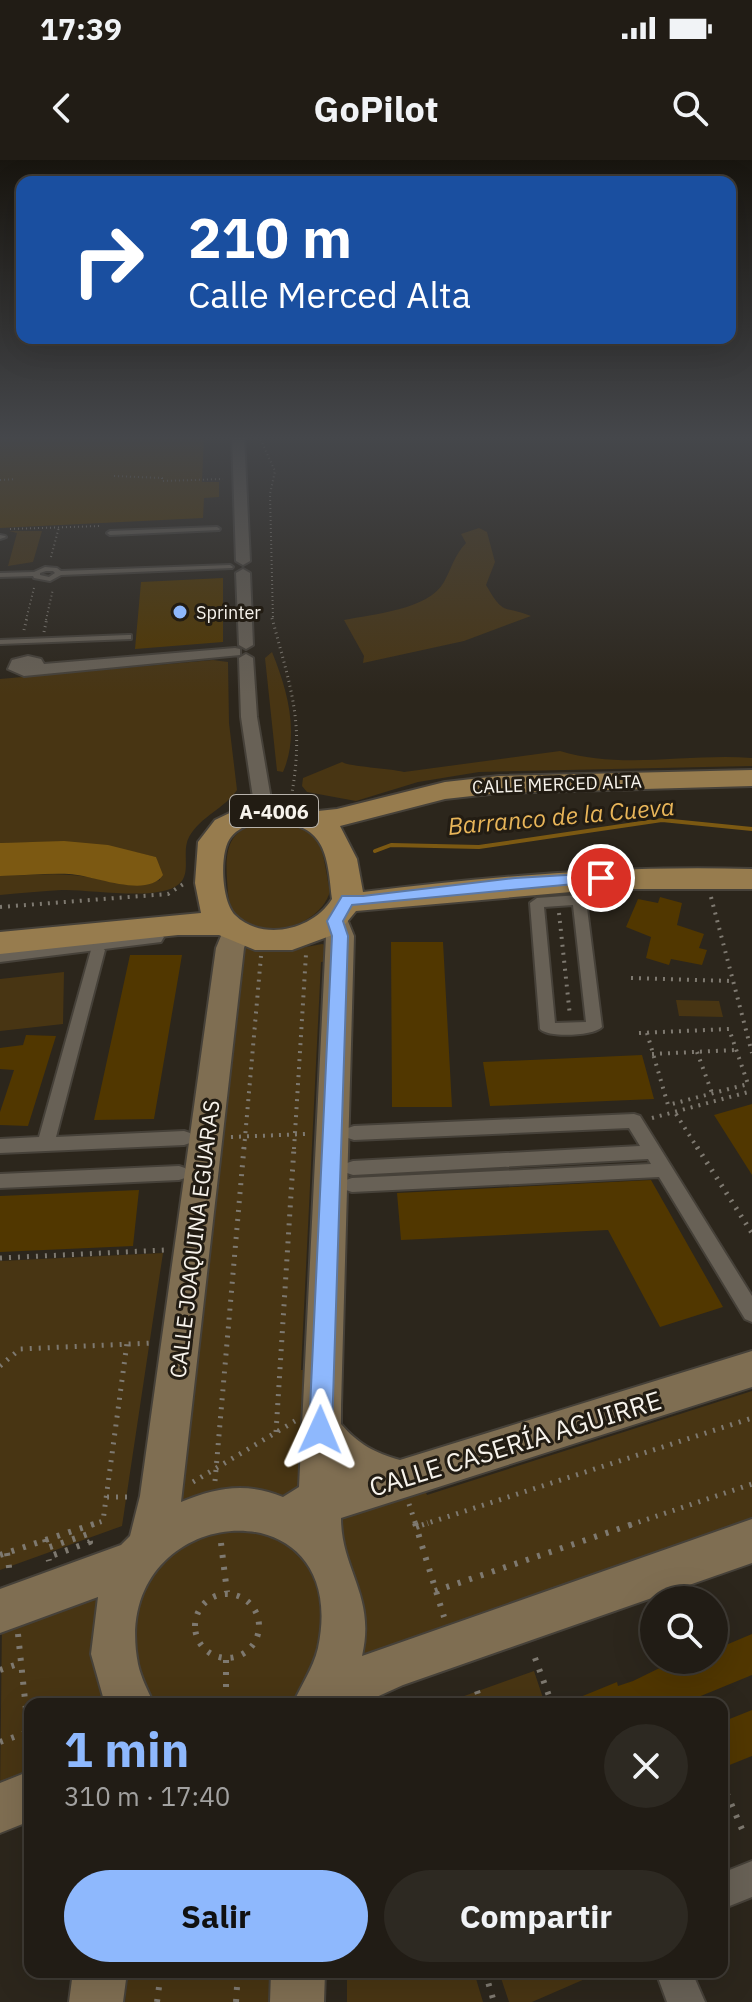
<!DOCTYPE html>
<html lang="es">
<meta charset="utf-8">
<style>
:root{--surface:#211c15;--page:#2d2922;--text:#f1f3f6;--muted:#a2a1a0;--line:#3e3a34;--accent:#8eb8fd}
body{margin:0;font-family:"IBM Plex Sans",sans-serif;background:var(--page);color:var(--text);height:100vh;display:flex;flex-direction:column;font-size:30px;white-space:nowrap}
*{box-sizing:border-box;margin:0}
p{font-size:26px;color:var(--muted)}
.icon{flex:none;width:44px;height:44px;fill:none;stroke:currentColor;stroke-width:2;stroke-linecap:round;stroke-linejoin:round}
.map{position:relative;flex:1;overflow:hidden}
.sheet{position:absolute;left:24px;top:1538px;width:704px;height:280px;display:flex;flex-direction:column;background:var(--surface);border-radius:16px;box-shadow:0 8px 32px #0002,0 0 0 2px var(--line)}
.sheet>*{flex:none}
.top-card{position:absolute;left:16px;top:16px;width:720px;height:168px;border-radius:16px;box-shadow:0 8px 32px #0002,0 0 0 2px var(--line);background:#1a4fa0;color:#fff;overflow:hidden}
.fabs{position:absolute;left:640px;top:1426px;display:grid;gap:16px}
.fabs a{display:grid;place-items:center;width:88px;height:88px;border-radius:50%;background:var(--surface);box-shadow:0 8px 32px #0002,0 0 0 2px var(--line);font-size:40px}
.pin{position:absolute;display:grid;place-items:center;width:68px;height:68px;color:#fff;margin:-34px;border:4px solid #fff;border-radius:50%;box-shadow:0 2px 8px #0007}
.me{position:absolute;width:88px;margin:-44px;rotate:1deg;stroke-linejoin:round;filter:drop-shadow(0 0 6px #0008)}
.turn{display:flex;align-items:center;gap:28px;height:168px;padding:0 40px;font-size:36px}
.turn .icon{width:104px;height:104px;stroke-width:2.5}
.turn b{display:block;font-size:56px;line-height:68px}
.round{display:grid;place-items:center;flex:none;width:84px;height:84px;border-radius:42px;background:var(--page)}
.headline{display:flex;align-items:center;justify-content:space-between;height:136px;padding:0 40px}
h1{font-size:48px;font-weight:700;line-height:60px;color:var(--accent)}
.action{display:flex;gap:16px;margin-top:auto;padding:16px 40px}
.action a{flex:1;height:92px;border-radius:48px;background:var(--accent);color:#111;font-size:32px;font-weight:700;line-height:92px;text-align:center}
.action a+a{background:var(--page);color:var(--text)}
.status{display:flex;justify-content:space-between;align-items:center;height:56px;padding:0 40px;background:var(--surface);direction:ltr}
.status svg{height:22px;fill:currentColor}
header{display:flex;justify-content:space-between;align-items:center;height:104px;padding:0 40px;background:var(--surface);font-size:36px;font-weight:700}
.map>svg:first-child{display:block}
</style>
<div class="status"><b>17:39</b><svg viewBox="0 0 49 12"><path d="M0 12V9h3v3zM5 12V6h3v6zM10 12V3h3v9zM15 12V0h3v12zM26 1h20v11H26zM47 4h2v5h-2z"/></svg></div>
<header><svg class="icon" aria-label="back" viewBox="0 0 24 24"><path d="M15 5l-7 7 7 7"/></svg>GoPilot<svg class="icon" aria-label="search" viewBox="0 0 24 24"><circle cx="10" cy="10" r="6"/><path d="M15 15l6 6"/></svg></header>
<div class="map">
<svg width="752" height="1842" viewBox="0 0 752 1842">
<rect width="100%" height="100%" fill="#2c261c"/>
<!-- green -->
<path fill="#483513" d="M479 368 487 372 495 402 486 425C504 456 502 445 531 456L464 481 363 503 364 496 344 460C373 454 428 450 444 422 452 407 454 396 466 383L461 374Z
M9 371H42L33 402 8 406 17 373Z
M272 492C287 529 300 573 283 612L277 611 265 498Z
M213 500 228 502 229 563 237 630C224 649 201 656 189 677 181 692 192 713 179 724 159 742 89 729 62 730 42 731 21 733 0 735V716C23 716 48 713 71 715 103 717 127 730 160 720L156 697C95 682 62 681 0 683V519Z
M560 591C622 610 688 593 752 598V606L479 612 418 622 356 641 307 632 302 626 303 618 342 602C350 607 389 608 404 612Z
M278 661C325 668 322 691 330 731 321 766 264 782 237 755 228 746 228 733 227 720 224 678 234 665 278 661Z
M322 784 328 786 330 801 321 802 301 1210H313L307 1334 169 1355 185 1308 244 803 237 802 239 785 285 791Z
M64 812 63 864 0 871V819Z
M676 840 719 841 723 857 679 856Z
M163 1093 122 1366 0 1410V1101Z
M752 1231V1360L344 1515 328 1357 423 1325 427 1335Z
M229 1362 290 1381 312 1407 324 1440 325 1477 295 1544H147L135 1526 129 1451 167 1388Z
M105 1425V1544H30V1622L0 1635 2 1461Z
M534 1511 545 1544H442Z
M128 1812H270L269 1842H125Z
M347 1812H474L483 1842H347Z
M499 1812H601L532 1842H509Z"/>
<!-- water -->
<path fill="#7c5912" d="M64 681 108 685 156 697 163 715C147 739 93 715 69 714 46 713 23 716 0 716V683Z"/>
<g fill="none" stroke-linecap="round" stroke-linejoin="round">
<!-- stream -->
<path stroke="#7c5912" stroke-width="4" d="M375 691 391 685 479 687 662 660 752 669"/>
</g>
<!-- building -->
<path fill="#513700" d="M0 276H204L202 322H219V337L204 338 203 358 0 368Z
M223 418V482L135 489 141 422Z
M660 737 682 743 677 765 704 774 699 788 707 790 702 805 671 799 669 805 646 798 651 777 626 767 638 739 658 743Z
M391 782H443L452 947H392Z
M130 795H182L154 959 94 960Z
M26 875 56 876 28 966 0 965V952L14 910 0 909V888L23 885Z
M642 895 654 939 490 946 483 902Z
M752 944V1015L714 955Z
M651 1020 723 1147 660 1167 608 1070 401 1080 397 1033Z
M139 1030 133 1086 0 1092V1036Z
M752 1474V1515L691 1540 678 1544H563L617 1522 618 1526 633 1521 676 1500H714V1490Z
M752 1550V1596L722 1608V1562Z"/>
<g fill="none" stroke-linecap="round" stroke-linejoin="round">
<!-- service casing -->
<g stroke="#464139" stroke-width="4">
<path id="service" d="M217 367 220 369 219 370 110 375 107 373 110 371Z
M0 375 5 376 6 377 0 379Z
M230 405 233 407 232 408 61 415 50 421 34 418 33 416 0 417V413L34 412 45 407 57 408 61 411ZM46 411H53L55 413 49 417 40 415V413Z
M128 475H131V479L0 484V480Z"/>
</g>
<!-- pedestrian casing -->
<g stroke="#464139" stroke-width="4">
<path id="pedestrian" d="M579 735 586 740 602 867C594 876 548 878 540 869L530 743 537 738ZM573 745 586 862 555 863 544 747Z
M98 785 105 790 56 977 184 971 190 973 192 978 190 983 184 985 0 993V979L39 977 91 790Z
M634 954 640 956 752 1136V1162L745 1159 659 1017 352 1032 346 1030 343 1025 346 1020 352 1018 651 1004 648 999 353 1015 347 1013 344 1008 347 1003 353 1001 640 986 629 968 354 980 348 978 346 973 348 968 354 966Z
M179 1006 185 1008 188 1013 185 1018 179 1020 0 1028V1014Z"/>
</g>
<!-- minor casing -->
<g stroke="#464139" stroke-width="4">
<path id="minor" d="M232 276H244L250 401 243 405 236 401Z
M243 409 250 413 253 485 246 489 239 485 236 413Z
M235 488 240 489V495L24 516 8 509 12 500 28 496 41 499 44 504Z
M246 494 253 498 257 557 273 651 264 656 255 651 241 557 239 498Z
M154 770 164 777 161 782 0 802V788Z
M752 1701V1737L722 1749V1713Z
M656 1812H692L705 1842H667Z"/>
</g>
<!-- secondary casing -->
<g stroke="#464139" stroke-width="4">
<path id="secondary" d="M335 751 345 754 354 776 341 1246V1264C358 1284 375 1293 400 1300L752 1191V1227L341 1358C341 1410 376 1436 362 1496L752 1359V1403L403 1525 361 1544H293C301 1525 313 1509 318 1488 354 1318 106 1341 138 1504 141 1518 148 1531 154 1544H105L91 1494 98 1437 0 1473V1429L121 1385 130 1376 140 1336 216 788 226 764 236 761 246 764 250 771 244 788 181 1342C217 1327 247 1322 283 1337L299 1327 326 776 321 761 325 754Z
M30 1611V1661L0 1673V1623Z
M73 1812H127L123 1842H69Z
M271 1812H325L324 1842H270Z"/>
</g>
<!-- primary casing -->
<g stroke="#464139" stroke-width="4">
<path id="primary" d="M752 610V626L499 633 445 639 340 666 357 699 363 732C493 716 621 705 752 709V729H605L356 751 338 773 292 790H255L219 775H178L0 794V772L201 753 195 723 198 682 215 660 238 649 264 642 318 651 337 649 445 622 499 616ZM264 660C323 663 327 686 332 739 313 770 262 782 235 755 221 741 219 691 231 677 239 667 253 663 264 660Z"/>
</g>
<!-- path-far4 -->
<path stroke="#7e7970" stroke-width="2" stroke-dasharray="1 3" stroke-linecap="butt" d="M259 276 275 311 270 334 273 460
M114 316 162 318V321L223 319
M0 320 16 319
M10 369 101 366
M51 397 59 367
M26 460 34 428
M46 460 53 429"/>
<!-- path-far3 -->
<path stroke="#7e7970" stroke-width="3" stroke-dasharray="1 4" stroke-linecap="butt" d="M272 458C291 529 305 564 291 638
M24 470 27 458
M44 472 47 458"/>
<!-- path-far2 -->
<path stroke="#7e7970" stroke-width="4" stroke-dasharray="2 6" stroke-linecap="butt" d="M711 737 752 893
M0 747 168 734 185 723
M559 753 570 856
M631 818 732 821
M639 873 729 869 748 924 668 945 647 873
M697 892 712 933
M652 894 736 890
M676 954 698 989
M652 958 752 931
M231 977 306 974
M244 989 261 796
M294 989 306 794"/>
<!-- path-far1 -->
<path stroke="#7e7970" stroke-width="5" stroke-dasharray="2 7" stroke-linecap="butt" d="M697 987 752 1073
M0 1098 165 1090
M0 1206 20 1189 152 1183
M276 1272 294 987
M215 1321 244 987
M193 1322 295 1261
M107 1337H129
M409 1344 416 1365
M91 1365 103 1361 127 1183
M422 1365 752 1258
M630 1365 752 1324"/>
<!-- path -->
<path stroke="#7e7970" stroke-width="6" stroke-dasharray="3 9" stroke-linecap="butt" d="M415 1363 444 1457
M416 1367 428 1363
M45 1379 47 1388 88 1374 90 1382 48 1397 49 1401
M221 1383 227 1432
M7 1393 10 1414
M0 1395 97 1363
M435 1431 636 1363
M195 1466a32 32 0 1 1 64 0a32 32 0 1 1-64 0Z
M18 1474 30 1587
M535 1498 552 1544
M226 1500V1544
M0 1510 21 1503
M477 1531 481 1544
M0 1582 28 1572
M722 1622 744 1674
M485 1812 494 1842
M157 1842 161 1812
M236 1842 238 1812"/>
<!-- service -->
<use href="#service" fill="#686156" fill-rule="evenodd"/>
<!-- pedestrian -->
<use href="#pedestrian" fill="#686156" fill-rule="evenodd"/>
<!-- minor -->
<use href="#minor" fill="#686156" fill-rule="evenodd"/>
<!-- secondary -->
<use href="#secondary" fill="#7f6e52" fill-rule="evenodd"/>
<!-- primary -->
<use href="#primary" fill="#977c4e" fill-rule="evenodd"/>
</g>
<!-- sky -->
<linearGradient id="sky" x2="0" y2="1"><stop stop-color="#18150f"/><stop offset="0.52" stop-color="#45474b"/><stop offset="1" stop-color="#45474b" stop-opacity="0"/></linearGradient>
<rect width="752" height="534" fill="url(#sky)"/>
<!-- route -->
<path fill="#8eb8fd" stroke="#5c78a4" stroke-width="2" d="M601 713 608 718 606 721 352 745 343 761 348 776 332 1270 328 1278 320 1281 312 1278 309 1270 332 776 327 761 342 736H363L515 718Z"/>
<!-- markers -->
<circle fill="#8eb8fd" stroke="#221c13" stroke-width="3" cx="180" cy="452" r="8"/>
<g text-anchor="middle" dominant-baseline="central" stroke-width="6" stroke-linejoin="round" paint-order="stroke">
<!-- far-poi labels -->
<g font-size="18" fill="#f7f3ec" stroke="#221c13" text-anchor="start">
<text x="196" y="452">Sprinter</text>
</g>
<!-- far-street labels -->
<g font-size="18" fill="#f7f3ec" stroke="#221c13">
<text transform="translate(557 624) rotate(-2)">CALLE MERCED ALTA</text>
</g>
<!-- shield labels -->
<rect fill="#221c13" stroke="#b7b2ab" stroke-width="2" x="230" y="635" width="88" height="32" rx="6"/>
<g font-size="20" font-weight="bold" fill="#f7f3ec">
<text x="274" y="651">A-4006</text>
</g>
<!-- street labels -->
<g font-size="22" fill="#f7f3ec" stroke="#221c13">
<text transform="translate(194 1079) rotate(-83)">CALLE JOAQUINA EGUARAS</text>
</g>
<!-- water labels -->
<g font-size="24" font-style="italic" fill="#e8b559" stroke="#221c13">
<text transform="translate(561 656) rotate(-5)">Barranco de la Cueva</text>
</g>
<!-- near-street labels -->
<g font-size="26" fill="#f7f3ec" stroke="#221c13">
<text transform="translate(515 1283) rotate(-17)">CALLE CASERÍA AGUIRRE</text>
</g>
</g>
</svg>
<div class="fabs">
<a><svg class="icon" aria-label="search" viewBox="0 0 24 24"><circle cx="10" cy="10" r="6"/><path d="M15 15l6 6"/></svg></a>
</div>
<div class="pin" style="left:601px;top:718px;background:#d93025"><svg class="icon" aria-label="arrive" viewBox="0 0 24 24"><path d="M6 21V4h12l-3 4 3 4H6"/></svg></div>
<svg class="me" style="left:320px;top:1270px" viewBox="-20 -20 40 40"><path d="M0-17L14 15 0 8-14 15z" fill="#8eb8fd" stroke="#fff" stroke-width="4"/></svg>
<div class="top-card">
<div class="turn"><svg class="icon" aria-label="right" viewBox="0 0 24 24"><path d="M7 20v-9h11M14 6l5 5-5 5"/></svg><div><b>210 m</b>Calle Merced Alta</div></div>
</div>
<section class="sheet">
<div class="headline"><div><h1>1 min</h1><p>310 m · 17:40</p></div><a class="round"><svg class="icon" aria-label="close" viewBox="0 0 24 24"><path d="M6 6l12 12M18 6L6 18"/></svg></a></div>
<div class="action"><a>Salir</a><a>Compartir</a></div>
</section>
</div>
